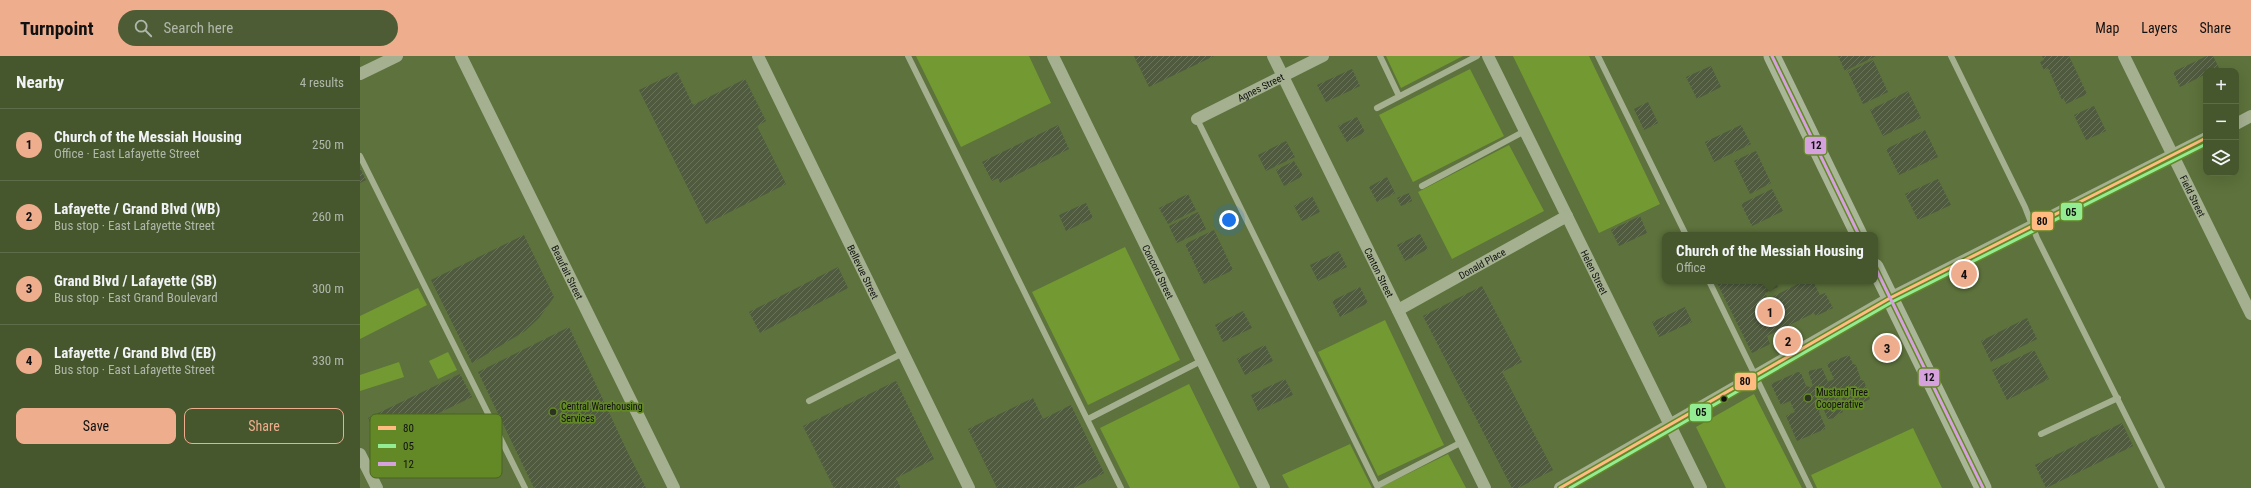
<!DOCTYPE html>
<html lang="en">
<head>
<meta charset="utf-8">
<style>
	body { margin:0; font-family:"Roboto Condensed",sans-serif; background:#4d5c35; color:#f1f3f6 }
	.controls { position:absolute; right:12px; top:12px; display:grid; overflow:hidden; border-radius:8px; box-shadow:0 4px 16px #0002 }
	.controls button { width:36px; height:36px; display:grid; place-items:center; padding:0; border:0; border-bottom:1px solid #5e6c49; background:#46562d; color:#f1f3f6; font:20px sans-serif }
	.you { position:absolute; left:869px; top:164px; width:14px; height:14px; margin:-10px; border:3px solid #fff; border-radius:50%; background:#1a73e8; box-shadow:0 0 0 6px #1a73e833 }
	.badge { display:grid; place-items:center; width:26px; height:26px; border-radius:50%; background:#eead8d; color:#111; font-size:13px; font-weight:700 }
	.pin { position:absolute; translate:-50% -50%; border:2px solid #fff; box-shadow:0 1px 4px #0006 }
	.popup { position:absolute; left:1302px; top:176px; width:216px; height:52px; box-sizing:border-box; display:grid; place-content:center; border-radius:8px; background:#46562d; filter:drop-shadow(0 1px 3px #0005); font-size:13px; white-space:nowrap; color:#b0b7aa }
	.popup b { font-size:15px; color:#f1f3f6 }
	.popup::after { content:''; position:absolute; left:50%; top:100%; margin-left:-8px; border:8px solid transparent; border-top-color:#46562d }
	.list { margin:0; padding:0; list-style:none }
	h2 { display:flex; justify-content:space-between; align-items:center; height:52px; margin:0; padding:0 16px; font-size:17px }
	h2 small { font-size:13px; font-weight:400; color:#b0b7aa }
	.list li { display:grid; grid-template-columns:26px 1fr auto; gap:12px; align-items:center; box-sizing:border-box; height:72px; padding:0 16px; border-top:1px solid #5e6c49 }
	.list b { display:block; font-size:15px; white-space:nowrap }
	.list p { margin:0; font-size:13px; white-space:nowrap; color:#b0b7aa }
	.list em { font-size:13px; font-style:normal; color:#b0b7aa }
	.actions { display:flex; gap:8px; padding:12px 16px }
	.actions a { flex:1; padding:9px 0; border:1px solid #eead8d; border-radius:8px; text-align:center; font-size:14px; color:#eead8d }
	.actions .main { background:#eead8d; color:#111 }
	.icon { flex:none; width:22px; height:22px; fill:none; stroke:currentColor; stroke-width:2; stroke-linecap:round; stroke-linejoin:round }
	.map { position:relative; flex:none; width:1891px; height:432px; overflow:hidden }
	header { display:flex; align-items:center; gap:24px; box-sizing:border-box; height:56px; padding:0 20px; background:#eead8d; color:#111 }
	header strong { font-size:19px }
	nav { display:flex; gap:22px; margin-inline-start:auto; font-size:14px }
	.search { width:280px; height:36px; background:#4d5c35; display:flex; align-items:center; gap:10px; box-sizing:border-box; padding:0 14px; border-radius:22px; color:#b0b7aa; font-size:15px }
	main { display:flex }
	aside { flex:1; background:#46562d }
	.map>svg:first-child { display:block }
	.green { fill:#739a32 }
	.building { fill:url(#building-hatch) }
	.lines { fill:none; stroke-linecap:round; stroke-linejoin:round }
	.lane { stroke:#a4b090; stroke-width:6 }
	.street { stroke:#a4b090; stroke-width:12 }
	.secondary { stroke:#aab698; stroke-width:17 }
	.bus-1-casing { stroke:#638826; stroke-width:6 }
	.bus-2-casing { stroke:#638826; stroke-width:6 }
	.bus-3-casing { stroke:#638826; stroke-width:6 }
	.bus-1 { stroke:#ffbb80; stroke-width:3 }
	.bus-2 { stroke:#94ec92; stroke-width:3 }
	.bus-3 { stroke:#d5a2dd; stroke-width:3 }
	.poi-dot { fill:#2c3320; stroke:#638826; stroke-width:1.5 }
	.bus-dot { fill:#111; stroke:#638826; stroke-width:1.5 }
	.labels { text-anchor:middle; stroke-width:3.5; stroke-linejoin:round; paint-order:stroke }
	.street-label { font-size:10px; fill:#111; stroke:#638826 }
	.poi-label { font-size:10px; fill:#111; stroke:#638826; text-anchor:start }
	.key { fill:#638826; stroke:#4a6420; stroke-width:1 }
	.key-label { font-size:11px; fill:#111 }
	.line-badge { stroke:#638826; stroke-width:1.5 }
	.pale-badge-label { font-size:11px; text-anchor:middle; font-weight:bold; fill:#111 }
</style>
</head>
<body>
<header>
<strong>Turnpoint</strong>
<div class="search"><svg class="icon" aria-label="search" viewBox="0 0 24 24"><circle cx="10" cy="10" r="6"/><path d="M15 15l6 6"/></svg>Search here</div>
<nav><a>Map</a><a>Layers</a><a>Share</a></nav>
</header>
<main>
<aside>
<h2>Nearby<small>4 results</small></h2>
<ul class="list">
<li><span class="badge">1</span><div><b>Church of the Messiah Housing</b><p>Office · East Lafayette Street</p></div><em>250 m</em></li>
<li><span class="badge">2</span><div><b>Lafayette / Grand Blvd (WB)</b><p>Bus stop · East Lafayette Street</p></div><em>260 m</em></li>
<li><span class="badge">3</span><div><b>Grand Blvd / Lafayette (SB)</b><p>Bus stop · East Grand Boulevard</p></div><em>300 m</em></li>
<li><span class="badge">4</span><div><b>Lafayette / Grand Blvd (EB)</b><p>Bus stop · East Lafayette Street</p></div><em>330 m</em></li>
</ul>
<div class="actions"><a class="main">Save</a><a>Share</a></div>
</aside>
<div class="map">
<svg width="1891" height="432" viewBox="0 0 1891 432">
	<defs>
		<pattern id="building-hatch" width="6" height="6" patternUnits="userSpaceOnUse"><rect width="6" height="6" fill="#4f5a3e"/><path d="M-1 1l2-2M0 6l6-6M5 7l2-2" fill="none" stroke="#69725c"/></pattern>
	</defs>
	<rect width="100%" height="100%" fill="#5d723c"/>
	<path class="green" d="M 556,0 L 669,0 L 691,47 L 601,91 Z
		M 1026,0 L 1103,0 L 1041,32 Z
		M 1153,0 L 1229,0 L 1300,148 L 1239,177 Z
		M 1110,13 L 1144,80 L 1053,126 L 1019,59 Z
		M 1149,89 L 1184,155 L 1092,203 L 1058,136 Z
		M 765,191 L 820,304 L 728,349 L 672,236 Z
		M 58,232 L 67,249 L 0,283 L 0,260 Z
		M 1025,264 L 1084,389 L 1018,420 L 958,296 Z
		M 88,296 L 97,314 L 78,323 L 69,305 Z
		M 39,306 L 44,321 L 0,335 L 0,319 Z
		M 829,328 L 880,432 L 770,432 L 740,372 Z
		M 1394,338 L 1442,432 L 1366,432 L 1336,371 Z
		M 1553,372 L 1582,432 L 1457,432 L 1451,419 Z
		M 990,388 L 1012,432 L 929,432 L 922,419 Z
		M 1088,398 L 1106,432 L 1019,432 Z"/>
	<path class="building" d="M 774,0 L 854,0 L 789,31 Z
		M 1478,0 L 1516,0 L 1485,15 Z
		M 1682,0 L 1709,0 L 1727,38 L 1706,48 L 1704,43 L 1702,44 L 1688,12 L 1684,14 L 1680,6 L 1684,4 Z
		M 1847,0 L 1853,0 L 1859,12 L 1846,15 L 1846,18 L 1820,31 L 1813,16 Z
		M 1513,4 L 1528,36 L 1503,48 L 1488,16 Z
		M 1351,10 L 1361,31 L 1337,43 L 1326,21 Z
		M 992,13 L 1000,30 L 966,46 L 957,29 Z
		M 317,16 L 333,49 L 385,23 L 406,65 L 397,70 L 426,128 L 346,168 L 279,34 Z
		M 1548,35 L 1561,62 L 1523,80 L 1510,54 Z
		M 1288,46 L 1298,67 L 1284,74 L 1274,53 Z
		M 1734,50 L 1746,75 L 1726,84 L 1714,59 Z
		M 997,61 L 1005,76 L 987,86 L 978,70 Z
		M 698,69 L 709,93 L 640,127 L 638,122 L 632,125 L 622,106 Z
		M 1381,69 L 1391,88 L 1354,106 L 1345,86 Z
		M 1565,74 L 1578,101 L 1539,119 L 1526,93 Z
		M 926,85 L 935,101 L 906,115 L 898,99 Z
		M 1396,95 L 1411,127 L 1390,138 L 1374,105 Z
		M 934,105 L 943,120 L 924,130 L 916,114 Z
		M 0,112 L 6,124 L 0,127 Z
		M 1027,121 L 1035,137 L 1017,146 L 1009,131 Z
		M 1578,123 L 1591,149 L 1558,164 L 1545,138 Z
		M 1412,133 L 1423,155 L 1392,170 L 1381,148 Z
		M 1049,137 L 1052,145 L 1041,150 L 1037,142 Z
		M 828,138 L 836,154 L 808,168 L 799,152 Z
		M 952,140 L 960,156 L 942,165 L 934,150 Z
		M 726,147 L 733,162 L 706,175 L 699,159 Z
		M 838,156 L 846,173 L 817,187 L 809,170 Z
		M 1280,160 L 1287,177 L 1259,190 L 1251,174 Z
		M 854,174 L 873,214 L 844,228 L 825,188 Z
		M 1060,178 L 1068,193 L 1045,205 L 1037,189 Z
		M 164,179 L 194,241 L 179,262 L 165,275 L 112,307 L 71,224 Z
		M 979,195 L 987,211 L 958,225 L 950,209 Z
		M 478,211 L 488,232 L 400,277 L 389,256 Z
		M 1356,225 L 1415,225 L 1418,231 L 1405,237 L 1408,243 L 1444,225 L 1453,225 L 1460,239 L 1465,237 L 1473,252 L 1456,260 L 1454,257 L 1407,280 L 1410,288 L 1392,297 Z
		M 1122,230 L 1162,306 L 1142,316 L 1193,414 L 1158,432 L 1152,432 L 1063,260 Z
		M 1000,231 L 1008,247 L 980,261 L 972,245 Z
		M 1325,251 L 1332,266 L 1299,281 L 1292,266 Z
		M 883,255 L 892,272 L 863,286 L 855,269 Z
		M 1667,262 L 1677,283 L 1631,306 L 1621,285 Z
		M 209,271 L 268,397 L 286,432 L 174,432 L 118,316 Z
		M 905,289 L 913,305 L 885,319 L 877,303 Z
		M 1674,294 L 1689,323 L 1647,344 L 1632,314 Z
		M 1489,299 L 1493,308 L 1496,309 L 1501,324 L 1504,325 L 1510,343 L 1491,353 L 1487,352 L 1481,341 L 1477,343 L 1483,356 L 1476,359 L 1475,362 L 1468,363 L 1463,352 L 1460,353 L 1459,356 L 1465,370 L 1465,373 L 1437,385 L 1426,360 L 1435,356 L 1430,345 L 1421,349 L 1411,328 L 1438,316 L 1441,317 L 1446,330 L 1450,331 L 1453,330 L 1448,315 L 1462,312 L 1468,326 L 1474,323 L 1467,308 L 1468,307 Z
		M 100,318 L 112,341 L 19,386 L 8,362 Z
		M 925,323 L 933,339 L 898,355 L 891,339 Z
		M 536,325 L 574,403 L 536,422 L 541,432 L 474,432 L 443,370 Z
		M 673,342 L 683,363 L 711,349 L 744,417 L 714,432 L 637,432 L 608,373 Z
		M 1762,367 L 1773,390 L 1686,432 L 1675,409 Z
		M 133,381 L 140,395 L 126,402 L 119,388 Z"/>
	<g class="lines">
		<path class="lane" d="M 548,0 L 761,432
			M 1020,0 L 1039,40
			M 1238,0 L 1326,179
			M 1591,0 L 1665,151 L 1677,182 L 1802,432
			M 1017,52 L 1117,0
			M 837,63 L 1017,430 L 1102,386
			M 0,100 L 165,432
			M 1062,130 L 1165,75
			M 1349,225 L 1450,432
			M 449,345 L 543,297
			M 728,363 L 841,305
			M 1681,378 L 1758,342"/>
		<g class="street">
			<path id="s1" d="M 101,0 L 314,432"/>
			<path id="s2" d="M 398,0 L 609,432"/>
			<path id="s3" d="M 693,0 L 904,432"/>
			<path id="s4" d="M 913,0 L 1125,432"/>
			<path id="s5" d="M 1128,0 L 1341,432"/>
			<path id="s6" d="M 1764,0 L 1891,258"/>
			<path d="M 0,18 L 37,0"/>
			<path id="s7" d="M 837,63 L 963,0"/>
			<path d="M 1876,68 L 1891,60"/>
			<path id="s8" d="M 1038,254 L 1207,160"/>
			<path d="M 0,398 L 17,432"/>
			<path d="M 1200,432 L 1530,242 L 1846,82"/>
		</g>
		<path class="secondary" d="M 1412,0 L 1499,179
			M 1515,211 L 1623,432"/>
		<g class="bus-1-casing">
			<path id="bus-1" d="M 1200,432 L 1530,242 L 1846,82"/>
		</g>
		<g class="bus-2-casing">
			<path id="bus-2" d="M 1210,432 L 1532,246 L 1846,88"/>
		</g>
		<g class="bus-3-casing">
			<path id="bus-3" d="M 1412,0 L 1499,179
				M 1515,211 L 1623,432"/>
		</g>
		<use href="#bus-1" class="bus-1"/>
		<use href="#bus-2" class="bus-2"/>
		<use href="#bus-3" class="bus-3"/>
	</g>
	<g class="poi-dot">
		<circle cx="1448" cy="342" r="4"/>
		<circle cx="193" cy="356" r="4"/>
	</g>
	<circle class="bus-dot" cx="1364" cy="343" r="3.5"/>
	<g class="labels">
		<g class="street-label">
			<text dy="4" stroke="none"><textPath href="#s7" startOffset="71">Agnes Street</textPath></text>
			<text dy="4" stroke="none"><textPath href="#s6" startOffset="156">Field Street</textPath></text>
			<text dy="4" stroke="none"><textPath href="#s8" startOffset="96">Donald Place</textPath></text>
			<text dy="4" stroke="none"><textPath href="#s1" startOffset="241">Beaufait Street</textPath></text>
			<text dy="4" stroke="none"><textPath href="#s2" startOffset="240">Bellevue Street</textPath></text>
			<text dy="4" stroke="none"><textPath href="#s3" startOffset="240">Concord Street</textPath></text>
			<text dy="4" stroke="none"><textPath href="#s4" startOffset="241">Canton Street</textPath></text>
			<text dy="4" stroke="none"><textPath href="#s5" startOffset="241">Helen Street</textPath></text>
		</g>
		<g class="poi-label">
			<text x="1456" y="340">Mustard Tree<tspan x="1456" dy="12">Cooperative</tspan></text>
			<text x="201" y="354">Central Warehousing<tspan x="201" dy="12">Services</tspan></text>
		</g>
	</g>
	<rect x="10" y="358" width="132" height="64" rx="6" class="key"/>
	<rect x="18" y="370" width="18" height="4" fill="#ffbb80"/>
	<rect x="18" y="388" width="18" height="4" fill="#94ec92"/>
	<rect x="18" y="406" width="18" height="4" fill="#d5a2dd"/>
	<g class="key-label">
		<text x="43" y="376">80</text>
		<text x="43" y="394">05</text>
		<text x="43" y="412">12</text>
	</g>
	<g class="line-badge">
		<rect x="1444" y="80" width="23" height="19" rx="4" fill="#d5a2dd"/>
		<rect x="1700" y="146" width="23" height="19" rx="4" fill="#94ec92"/>
		<rect x="1671" y="155" width="23" height="20" rx="4" fill="#ffbb80"/>
		<rect x="1558" y="312" width="22" height="19" rx="4" fill="#d5a2dd"/>
		<rect x="1374" y="316" width="23" height="19" rx="4" fill="#ffbb80"/>
		<rect x="1329" y="347" width="23" height="19" rx="4" fill="#94ec92"/>
	</g>
	<g class="pale-badge-label">
		<text x="1456" y="93">12</text>
		<text x="1711" y="160">05</text>
		<text x="1682" y="169">80</text>
		<text x="1569" y="325">12</text>
		<text x="1385" y="329">80</text>
		<text x="1341" y="360">05</text>
	</g>
</svg>
<div class="controls">
<button>+</button>
<button>−</button>
<button><svg class="icon" aria-label="layers" viewBox="0 0 24 24"><path d="M12 4l9 5-9 5-9-5zM3 14l9 5 9-5"/></svg></button>
</div>
<div class="you"></div>
<div class="pin badge" style="left:1410px;top:256px">1</div>
<div class="popup"><b>Church of the Messiah Housing</b>Office</div>
<div class="pin badge" style="left:1428px;top:285px">2</div>
<div class="pin badge" style="left:1527px;top:292px">3</div>
<div class="pin badge" style="left:1604px;top:218px">4</div>
</div>
</main>
</body>
</html>
